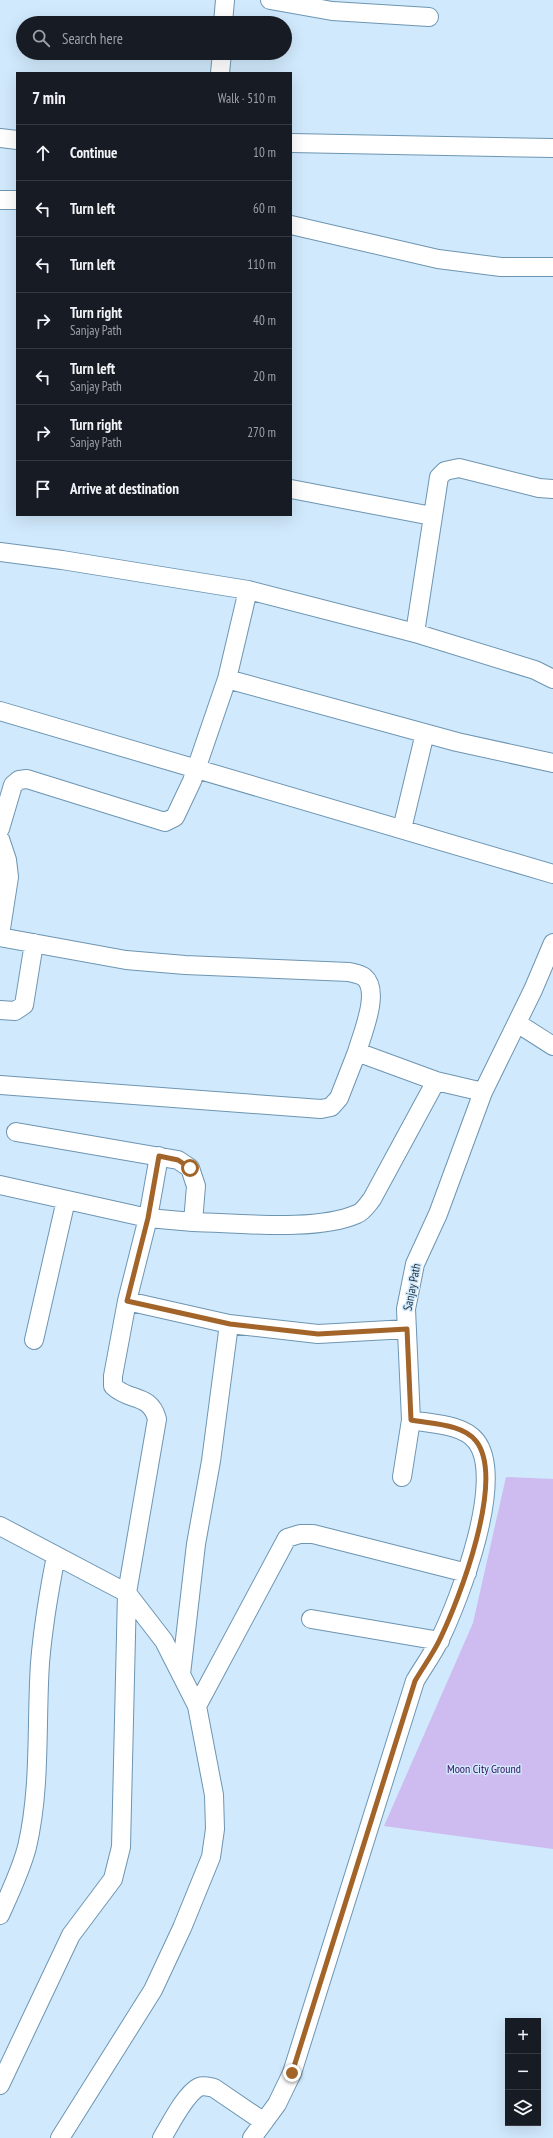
<!DOCTYPE html>
<html lang="en">
<head>
<meta charset="utf-8">
<style>
	body { margin:0; font-family:"PT Sans Narrow",sans-serif; background:#20242c; color:#f1f3f6 }
	.controls { position:absolute; right:12px; bottom:12px; display:grid; overflow:hidden; border-radius:0px; box-shadow:0 4px 16px #0002 }
	.controls button { width:36px; height:36px; display:grid; place-items:center; padding:0; border:0; border-bottom:1px solid #363941; background:#171b24; color:#f1f3f6; font:20px sans-serif }
	.stop { position:absolute; width:12px; height:12px; margin:-9px; border:3px solid #a26429; border-radius:50%; background:#fff }
	.stop.end { background:#a26429; border-color:#fff; box-shadow:0 1px 4px #0008 }
	.list { margin:0; padding:0; list-style:none }
	h2 { display:flex; justify-content:space-between; align-items:center; height:52px; margin:0; padding:0 16px; font-size:17px }
	h2 small { font-size:13px; font-weight:400; color:#9ea1a6 }
	.list li { display:grid; grid-template-columns:26px 1fr auto; gap:12px; align-items:center; box-sizing:border-box; height:56px; padding:0 16px; border-top:1px solid #363941 }
	.list b { display:block; font-size:15px; white-space:nowrap }
	.list p { margin:0; font-size:13px; white-space:nowrap; color:#9ea1a6 }
	.list em { font-size:13px; font-style:normal; color:#9ea1a6 }
	.icon { flex:none; width:22px; height:22px; fill:none; stroke:currentColor; stroke-width:2; stroke-linecap:round; stroke-linejoin:round }
	.map { position:relative; flex:none; width:553px; height:2138px; overflow:hidden }
	.search { position:absolute; background:#171b24; box-shadow:0 4px 16px #0002; left:16px; top:16px; width:276px; height:44px; display:flex; align-items:center; gap:10px; box-sizing:border-box; padding:0 14px; border-radius:22px; color:#9ea1a6; font-size:15px }
	.panel { position:absolute; background:#171b24; box-shadow:0 4px 16px #0002; left:16px; top:72px; width:276px; height:444px; border-radius:0px }
	.map>svg:first-child { display:block }
	.green { fill:#cebbf0 }
	.lines { fill:none; stroke-linecap:round; stroke-linejoin:round }
	.minor-casing { stroke:#6d95b2; stroke-width:20 }
	.minor { stroke:#fff; stroke-width:18 }
	.route { stroke:#a26429; stroke-width:5 }
	.labels { text-anchor:middle; stroke-width:3; stroke-linejoin:round; paint-order:stroke }
	.street-label { font-size:12px; fill:#1a2b36; stroke:#d0e9fc }
	.park-label { font-size:12px; fill:#350e5d; stroke:#d0e9fc }
</style>
</head>
<body>
<div class="map">
<svg width="553" height="2138" viewBox="0 0 553 2138">
	<rect width="100%" height="100%" fill="#d0e9fc"/>
	<path class="green" d="M 506,1477 L 553,1479 L 553,1849 L 384,1826 L 473,1623 Z"/>
	<g class="lines">
		<g class="minor-casing">
			<path id="minor" d="M 270,0 L 332,11 L 429,17
				M 223,23 L 225,0
				M 220,73 L 222,53
				M 0,138 L 17,140
				M 291,143 L 553,148
				M 0,200 L 17,200
				M 291,225 L 438,259 L 501,267 L 553,267
				M 291,489 L 432,516
				M 0,552 L 62,560 L 248,590
				M 415,633 L 439,477 L 445,471 L 459,468 L 539,488 L 553,489
				M 227,679 L 457,742 L 553,763
				M 0,711 L 553,874
				M 0,829 L 13,785 L 19,780 L 27,779 L 165,822 L 175,817 L 192,781 L 227,679 L 248,590 L 415,633 L 535,670 L 553,679
				M 402,829 L 425,733
				M 0,839 L 7,860 L 9,877 L 0,935
				M 0,937 L 126,960 L 185,965 L 349,972 C 353,973 360,974 364,977 C 381,991 362,1034 357,1052 L 436,1081 L 483,1092
				M 0,1010 L 15,1011 L 24,1005 L 34,943
				M 517,1023 L 553,1046
				M 0,1085 L 321,1109 L 331,1107 L 339,1098 L 357,1052
				M 16,1132 L 178,1160 L 190,1168 L 196,1186 L 193,1222 C 239,1223 316,1232 357,1214 C 363,1212 368,1204 372,1199 L 436,1081
				M 159,1156 L 148,1218 L 193,1222
				M 0,1185 L 148,1218 L 127,1301 L 229,1324 L 318,1334 L 407,1329
				M 127,1301 L 113,1376 L 113,1386 C 129,1402 150,1393 157,1419 L 127,1593 L 164,1641 L 197,1706 L 287,1538 L 300,1534 L 313,1534 L 467,1573
				M 34,1340 L 66,1200
				M 402,1477 L 411,1420
				M 0,1526 L 127,1593 L 121,1847 L 113,1879 L 71,1935 L 0,2085
				M 311,1619 L 440,1641
				M 181,1674 L 196,1544 L 211,1461 L 229,1324
				M 0,1915 C 10,1893 21,1870 27,1847 C 41,1787 36,1725 40,1663 C 43,1627 49,1591 56,1556
				M 60,2138 L 153,1990 L 182,1928 L 211,1857 L 215,1829 L 214,1795 L 197,1706
				M 162,2138 C 170,2125 185,2094 199,2087 C 204,2085 209,2087 214,2088 L 264,2122
				M 252,2138 L 277,2104 L 292,2073 L 415,1681 C 423,1667 433,1654 440,1639 C 459,1600 506,1479 476,1441 C 463,1424 432,1424 411,1420 L 406,1309 L 415,1264 L 438,1214 L 483,1092 L 533,990 L 553,943"/>
		</g>
		<use href="#minor" class="minor"/>
	</g>
	<g class="lines">
		<path class="route" d="M 190,1168 L 178,1160 L 159,1156 L 148,1218 L 127,1301 L 230,1324 L 318,1334 L 407,1329 L 411,1420 C 432,1424 463,1424 476,1441 C 506,1479 459,1600 440,1639 C 433,1654 423,1667 415,1681 L 292,2073"/>
	</g>
	<g class="labels">
		<g class="street-label">
			<text transform="translate(412 1287) rotate(-79)" y="4">Sanjay Path</text>
		</g>
		<g class="park-label">
			<text x="484" y="1773">Moon City Ground</text>
		</g>
	</g>
</svg>
<div class="controls">
<button>+</button>
<button>−</button>
<button><svg class="icon" aria-label="layers" viewBox="0 0 24 24"><path d="M12 4l9 5-9 5-9-5zM3 14l9 5 9-5"/></svg></button>
</div>
<div class="stop" style="left:190px;top:1168px"></div>
<div class="stop end" style="left:292px;top:2073px"></div>
<div class="search"><svg class="icon" aria-label="search" viewBox="0 0 24 24"><circle cx="10" cy="10" r="6"/><path d="M15 15l6 6"/></svg>Search here</div>
<section class="panel">
<h2>7 min<small>Walk · 510 m</small></h2>
<ul class="list">
<li><svg class="icon" aria-label="ahead" viewBox="0 0 24 24"><path d="M12 20V5M6 11l6-6 6 6"/></svg><div><b>Continue</b></div><em>10 m</em></li>
<li><svg class="icon" aria-label="left" viewBox="0 0 24 24"><path d="M17 20v-9H6M10 6l-5 5 5 5"/></svg><div><b>Turn left</b></div><em>60 m</em></li>
<li><svg class="icon" aria-label="left" viewBox="0 0 24 24"><path d="M17 20v-9H6M10 6l-5 5 5 5"/></svg><div><b>Turn left</b></div><em>110 m</em></li>
<li><svg class="icon" aria-label="right" viewBox="0 0 24 24"><path d="M7 20v-9h11M14 6l5 5-5 5"/></svg><div><b>Turn right</b><p>Sanjay Path</p></div><em>40 m</em></li>
<li><svg class="icon" aria-label="left" viewBox="0 0 24 24"><path d="M17 20v-9H6M10 6l-5 5 5 5"/></svg><div><b>Turn left</b><p>Sanjay Path</p></div><em>20 m</em></li>
<li><svg class="icon" aria-label="right" viewBox="0 0 24 24"><path d="M7 20v-9h11M14 6l5 5-5 5"/></svg><div><b>Turn right</b><p>Sanjay Path</p></div><em>270 m</em></li>
<li><svg class="icon" aria-label="arrive" viewBox="0 0 24 24"><path d="M6 21V4h12l-3 4 3 4H6"/></svg><div><b>Arrive at destination</b></div></li>
</ul>
</section>
</div>
</body>
</html>
